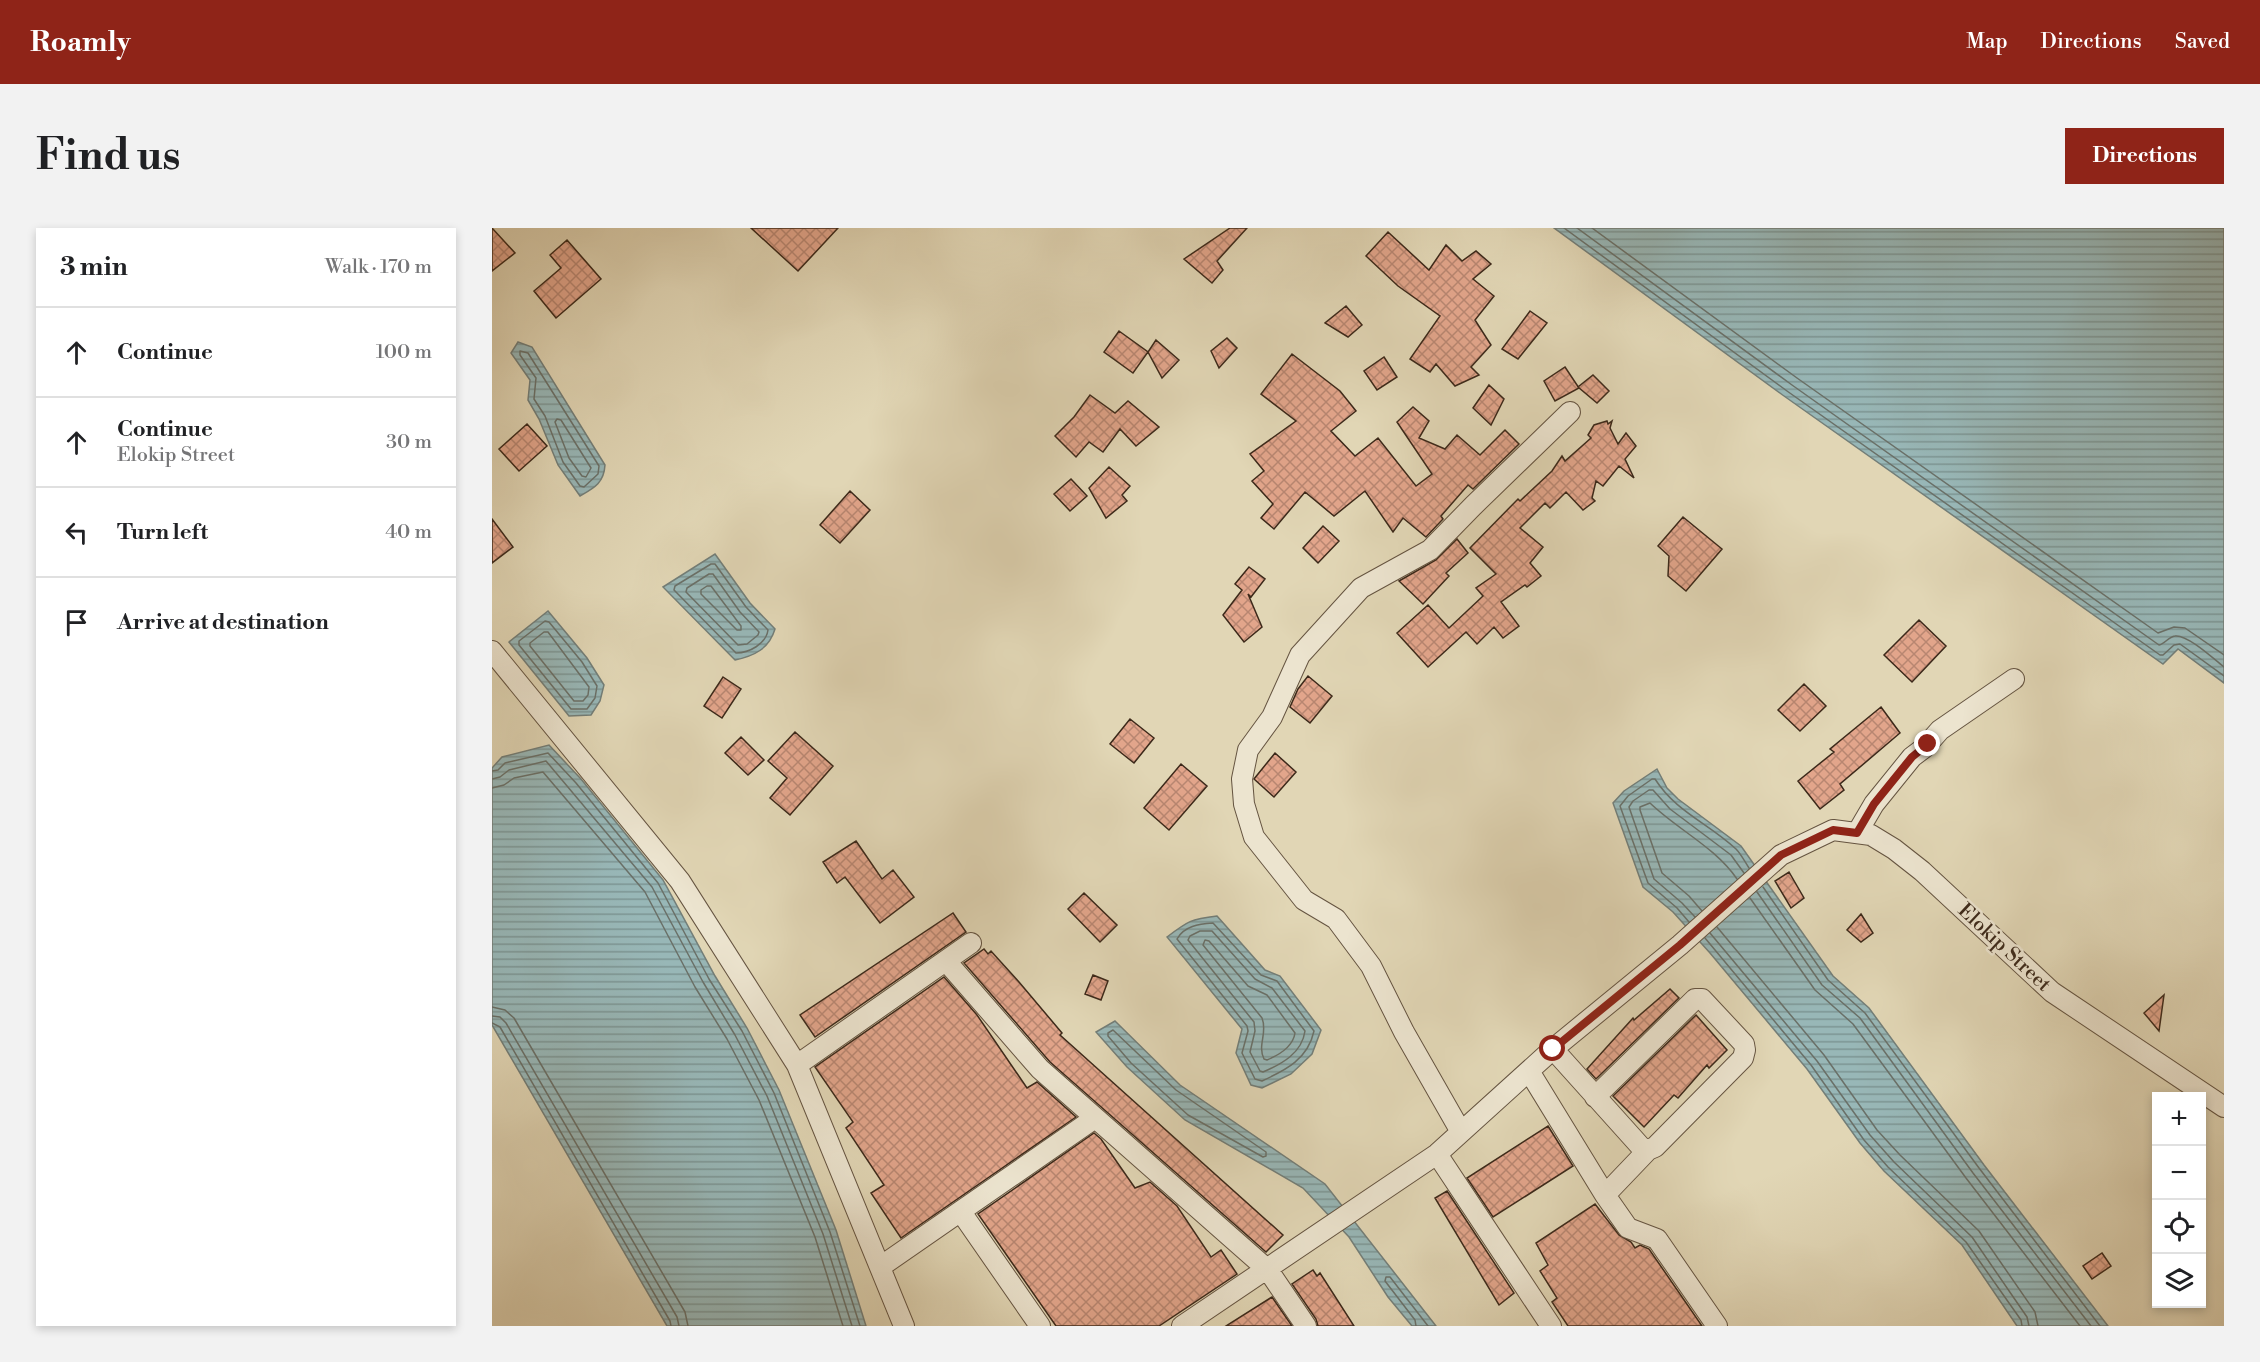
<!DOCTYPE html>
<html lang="en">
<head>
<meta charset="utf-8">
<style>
	body { margin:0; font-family:"Libre Bodoni",serif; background:#f2f2f2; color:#202124 }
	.controls { position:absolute; right:18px; bottom:18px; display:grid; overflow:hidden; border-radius:0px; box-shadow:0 3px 9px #0003 }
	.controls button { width:54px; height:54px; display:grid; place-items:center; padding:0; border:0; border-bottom:2px solid #e0e0e0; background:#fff; color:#202124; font:30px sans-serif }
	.stop { position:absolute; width:18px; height:18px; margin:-14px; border:4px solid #8f2418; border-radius:50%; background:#fff }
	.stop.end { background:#8f2418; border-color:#fff; box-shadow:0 2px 6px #0008 }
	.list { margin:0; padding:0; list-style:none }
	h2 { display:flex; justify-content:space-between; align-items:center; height:78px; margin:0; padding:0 24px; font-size:26px }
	h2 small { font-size:20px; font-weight:400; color:#757577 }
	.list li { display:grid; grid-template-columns:39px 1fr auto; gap:18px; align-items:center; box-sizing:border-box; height:90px; padding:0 24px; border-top:2px solid #e0e0e0 }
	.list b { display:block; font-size:22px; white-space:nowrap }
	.list p { margin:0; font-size:20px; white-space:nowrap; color:#757577 }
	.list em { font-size:20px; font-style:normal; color:#757577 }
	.icon { flex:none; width:33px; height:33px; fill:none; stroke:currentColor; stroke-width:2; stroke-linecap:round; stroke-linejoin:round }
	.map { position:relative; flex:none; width:1732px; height:1098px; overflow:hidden; border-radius:0px }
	header { display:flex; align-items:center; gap:36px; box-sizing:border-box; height:84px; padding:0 30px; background:#8f2418; color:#fff }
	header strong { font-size:28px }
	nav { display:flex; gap:33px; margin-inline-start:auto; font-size:21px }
	.intro { display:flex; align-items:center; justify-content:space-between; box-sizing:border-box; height:144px; padding:0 36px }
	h1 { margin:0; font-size:42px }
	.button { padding:15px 27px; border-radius:0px; background:#8f2418; color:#fff; font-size:21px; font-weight:700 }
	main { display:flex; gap:36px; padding:0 36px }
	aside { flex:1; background:#fff; border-radius:0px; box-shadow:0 3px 9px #0003 }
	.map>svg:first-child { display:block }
	.water { fill:url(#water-rules); stroke:#737e78; stroke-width:1.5 }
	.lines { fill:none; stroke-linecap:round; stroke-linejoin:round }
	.shore { stroke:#6a7068; stroke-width:1.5 }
	.building { fill:url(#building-cross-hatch); stroke:#3c291a; stroke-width:1.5 }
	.minor-casing { stroke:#655441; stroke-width:22 }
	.minor { stroke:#ece4cf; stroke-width:20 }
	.route { stroke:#8f2418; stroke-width:8 }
	.labels { text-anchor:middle; stroke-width:5; stroke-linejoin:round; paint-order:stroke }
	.street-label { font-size:20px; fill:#3c291a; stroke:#ece4cf }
</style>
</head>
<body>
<header>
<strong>Roamly</strong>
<nav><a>Map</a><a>Directions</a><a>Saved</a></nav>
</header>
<div class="intro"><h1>Find us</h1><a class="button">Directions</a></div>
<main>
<aside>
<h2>3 min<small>Walk · 170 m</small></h2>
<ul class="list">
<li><svg class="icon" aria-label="ahead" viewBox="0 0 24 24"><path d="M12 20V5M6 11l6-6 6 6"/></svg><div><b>Continue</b></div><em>100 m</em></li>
<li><svg class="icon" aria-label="ahead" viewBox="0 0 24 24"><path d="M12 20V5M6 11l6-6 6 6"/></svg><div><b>Continue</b><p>Elokip Street</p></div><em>30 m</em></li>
<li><svg class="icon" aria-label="left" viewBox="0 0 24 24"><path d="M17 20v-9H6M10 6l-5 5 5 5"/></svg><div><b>Turn left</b></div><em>40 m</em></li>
<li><svg class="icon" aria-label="arrive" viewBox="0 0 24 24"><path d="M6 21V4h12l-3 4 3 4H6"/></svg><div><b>Arrive at destination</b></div></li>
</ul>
</aside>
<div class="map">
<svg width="1732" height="1098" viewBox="0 0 1732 1098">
	<defs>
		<pattern id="water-rules" width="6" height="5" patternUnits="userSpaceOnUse" patternTransform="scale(1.5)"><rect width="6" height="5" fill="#98b7b7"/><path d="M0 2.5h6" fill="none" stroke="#7d9594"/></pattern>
		<pattern id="building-cross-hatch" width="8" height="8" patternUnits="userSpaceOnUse" patternTransform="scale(1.5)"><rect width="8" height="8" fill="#e2a58b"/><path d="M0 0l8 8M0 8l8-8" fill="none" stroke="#b88671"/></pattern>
	</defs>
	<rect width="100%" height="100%" fill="#e1d6b5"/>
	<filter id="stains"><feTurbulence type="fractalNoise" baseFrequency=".00333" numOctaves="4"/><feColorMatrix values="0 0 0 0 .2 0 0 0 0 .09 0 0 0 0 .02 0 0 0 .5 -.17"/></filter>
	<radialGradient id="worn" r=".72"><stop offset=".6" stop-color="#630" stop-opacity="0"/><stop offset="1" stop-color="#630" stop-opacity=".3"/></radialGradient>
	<path class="water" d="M 1062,0 L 1732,0 L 1732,455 L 1686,421 L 1671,436 L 1292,168 Z
		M 26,114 L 40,119 L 113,237 C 112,255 102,260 88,268 L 66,237 L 47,191 L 36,172 L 38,152 L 19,125 Z
		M 223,326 L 258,375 L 283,401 C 277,421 262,428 243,432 L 171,359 Z
		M 56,383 L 95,430 L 112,457 L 108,473 L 99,487 L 77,488 L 17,414 Z
		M 57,517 L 89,551 L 171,652 L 223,748 L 255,800 L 287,862 L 344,1002 L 374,1098 L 175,1098 L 0,797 L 0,540 L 10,529 Z
		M 1165,541 L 1175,560 L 1186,571 L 1249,618 L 1341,748 L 1377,780 L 1492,937 L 1616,1098 L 1525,1098 L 1470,1017 L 1392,943 L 1368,915 L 1315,841 L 1218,725 L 1181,684 L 1151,659 L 1121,575 L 1132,563 Z
		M 725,688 L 773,742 L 788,748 L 829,802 L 820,826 L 799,846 L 770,860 L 759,857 L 744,825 L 750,801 L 675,709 C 696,693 699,691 725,688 Z
		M 623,793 L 688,857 L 833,956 L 944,1098 L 920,1098 L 896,1069 L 857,1009 L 811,960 L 693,892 L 635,839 L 604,804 Z"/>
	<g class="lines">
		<path class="shore" d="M 1072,0 L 1295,163 L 1668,427 L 1671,427 L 1682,417 L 1688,416 L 1732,448
			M 1085,0 L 1300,157 L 1667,417 C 1673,416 1676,409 1683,408 C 1695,406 1722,431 1732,439
			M 1100,0 L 1305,150 L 1666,405 L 1682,399 L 1693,400 L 1732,427
			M 28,123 L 36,125 L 107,238 L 106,246 L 92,259 L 88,258 L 71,234 L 53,188 L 42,171 L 44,150 L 28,127 Z
			M 65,191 L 69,192 L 99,240 L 94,249 L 90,248 L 77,230 L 63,194 Z
			M 219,336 L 223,336 L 254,379 L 276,402 C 274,416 257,425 244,425 L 182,362 L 183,358 Z
			M 217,346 L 221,346 L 248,384 L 267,404 L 266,407 L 255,416 L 246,417 L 194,364 L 195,360 Z
			M 215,358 L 219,358 L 249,398 L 249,402 L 245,402 L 209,366 L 209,362 Z
			M 53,393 L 57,394 L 90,434 L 105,458 L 103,470 L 95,481 L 79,481 L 27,417 L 27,413 Z
			M 52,404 L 56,404 L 97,459 L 96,467 L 91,473 L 82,473 L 38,418 L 38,415 Z
			M 0,543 L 6,542 L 13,535 L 56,525 L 84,555 L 166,655 L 217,751 L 250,803 L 282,865 L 338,1004 L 368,1098
			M 0,551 L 8,549 L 17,542 L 54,533 L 160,659 L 211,754 L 243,807 L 275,868 L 331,1006 L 360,1098
			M 0,560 L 12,557 L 22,550 L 51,544 L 153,664 L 203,759 L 235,811 L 267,872 L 323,1009 L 351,1098
			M 1271,659 L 1336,752 L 1373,785 L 1487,940 L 1608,1098
			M 1265,664 L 1330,757 L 1368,790 L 1481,945 L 1599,1098
			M 1258,670 L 1323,762 L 1361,796 L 1474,950 L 1588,1098
			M 1210,683 L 1197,668 L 1170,645 L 1148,582 L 1148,579 L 1158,575 C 1186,602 1223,619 1245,651
			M 1203,689 L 1190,675 L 1162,651 L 1137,579 L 1141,573 L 1157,562 L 1161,562 L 1178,581 L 1239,627 L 1252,645
			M 1197,694 L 1185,680 L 1156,655 L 1128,578 L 1136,568 L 1160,551 L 1163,551 C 1184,584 1216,595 1244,621 C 1249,626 1253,634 1257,640
			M 721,695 L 769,747 L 785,753 L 822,803 C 816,831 794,842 770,853 L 763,851 L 750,825 L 756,803 L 755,798 L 685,711 C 692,698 707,696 721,695 Z
			M 1225,699 L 1332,827 L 1385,902 L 1408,927 L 1487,1003 L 1543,1084 L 1546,1098
			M 708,703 L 720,703 L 763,751 L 780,760 L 813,803 C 810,825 790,836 771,844 L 768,843 L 758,824 L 763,803 L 762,794 L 696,712 L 698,708 Z
			M 1218,705 L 1325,833 L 1378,907 L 1402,934 L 1480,1009 L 1535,1089 L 1537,1098
			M 1213,710 L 1319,837 L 1372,912 L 1396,939 L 1474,1014 L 1529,1092 L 1530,1098
			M 713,712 L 717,713 L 756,758 L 775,767 L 803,805 C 801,818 787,827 775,832 L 772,831 C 765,817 776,805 770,790 L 711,717 Z
			M 0,779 L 13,782 L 22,790 L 193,1084 L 196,1098
			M 0,788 L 8,789 L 14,795 L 185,1089 L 187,1098
			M 0,795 L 8,799 L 178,1093 L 179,1098
			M 621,802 L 684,862 L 774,924 L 774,928 L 771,929 L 696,887 L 639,835 L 616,808 L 616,805 Z
			M 924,1098 L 923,1092 L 893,1053 L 894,1049 L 898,1049 L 936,1098"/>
	</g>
	<path class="building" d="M 0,0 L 23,25 L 0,43 Z
		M 259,0 L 346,0 L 306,43 Z
		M 738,0 L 755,0 L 725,33 L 731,42 L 720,55 L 692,31 Z
		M 896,4 L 937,42 L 954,17 L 970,33 L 984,23 L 999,36 L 981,51 L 1002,68 L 983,92 L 999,117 L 979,139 L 987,147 L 963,158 L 944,136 L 938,144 L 918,131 L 948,88 L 906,58 L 874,28 Z
		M 75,12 L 109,51 L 64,90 L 42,63 L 69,40 L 58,27 Z
		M 854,78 L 870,97 L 856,109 L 833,95 Z
		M 1038,83 L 1055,95 L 1026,131 L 1010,121 Z
		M 627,103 L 656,124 L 641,145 L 612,124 Z
		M 735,110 L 745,120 L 727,140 L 719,123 Z
		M 664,112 L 687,132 L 670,150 L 656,124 Z
		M 800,126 L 848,163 L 864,183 L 839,203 L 863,228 L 886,210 L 924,258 L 940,246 L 905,194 L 921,179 L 937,193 L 927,210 L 953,221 L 965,207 L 988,227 L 1013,202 L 1027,216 L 981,261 L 976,257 L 949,288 L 951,291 L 934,309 L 911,290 L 901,304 L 873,263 L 842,288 L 813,264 L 782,301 L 769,290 L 781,276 L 760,253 L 772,243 L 758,226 L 804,193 L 769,166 Z
		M 892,129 L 905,149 L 885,162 L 872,143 Z
		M 1073,139 L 1087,160 L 1063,173 L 1052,153 Z
		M 1101,147 L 1117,163 L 1105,175 L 1086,159 Z
		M 997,157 L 1012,171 L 999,197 L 981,180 Z
		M 598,167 L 623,185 L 636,173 L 667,199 L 644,218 L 628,201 L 611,224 L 597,214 L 584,229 L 563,208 L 582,189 Z
		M 1115,193 L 1116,196 L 1120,193 L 1118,200 L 1126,216 L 1134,205 L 1144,218 L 1133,231 L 1142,250 L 1127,238 L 1111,258 L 1104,253 L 1100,270 L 1103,273 L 1091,282 L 1074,264 L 1058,280 L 1053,275 L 1028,300 L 1051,319 L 1038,335 L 1049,348 L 1035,359 L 1033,357 L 1009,374 L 1027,398 L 1011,410 L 1002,399 L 985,416 L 974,404 L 936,439 L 905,405 L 936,377 L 957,400 L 991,368 L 984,360 L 1004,346 L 978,320 L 1026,271 L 1028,273 L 1060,243 L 1070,228 L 1073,233 L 1099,210 L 1096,207 L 1102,197 Z
		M 35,196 L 55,218 L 27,243 L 7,221 Z
		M 617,239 L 638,258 L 630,267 L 635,273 L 614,290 L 597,260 Z
		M 579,251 L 595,268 L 578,283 L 562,266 Z
		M 358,263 L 378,282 L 348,315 L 328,297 Z
		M 1191,289 L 1230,321 L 1194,363 L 1176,348 L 1177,328 L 1166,318 Z
		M 0,291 L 21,319 L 0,335 Z
		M 831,298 L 847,313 L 826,335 L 811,320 Z
		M 965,311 L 976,325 L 954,345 L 957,348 L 931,376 L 907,353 L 944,332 Z
		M 757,339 L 773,351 L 759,369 L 756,366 L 770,399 L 752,414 L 731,387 L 750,362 L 743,356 Z
		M 1427,392 L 1454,418 L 1420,454 L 1392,427 Z
		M 816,448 L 840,468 L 818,495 L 798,479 L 806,461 Z
		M 231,449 L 249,461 L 230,490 L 212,478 Z
		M 1312,456 L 1334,478 L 1308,503 L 1286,482 Z
		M 1389,479 L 1408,505 L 1348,556 L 1352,562 L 1328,581 L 1306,553 L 1342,524 L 1338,521 Z
		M 638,491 L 662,510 L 642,535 L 618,516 Z
		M 303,504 L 341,538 L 298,587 L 278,570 L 295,550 L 276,533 Z
		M 249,509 L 272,532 L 256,547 L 233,525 Z
		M 783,525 L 804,544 L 782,569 L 762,551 Z
		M 689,536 L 715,558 L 677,602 L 652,580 Z
		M 364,613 L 390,651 L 401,642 L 422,669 L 388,695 L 353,649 L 345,655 L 331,634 Z
		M 1297,644 L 1312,670 L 1299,680 L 1283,653 Z
		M 592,665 L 625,697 L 608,714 L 576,681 Z
		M 461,685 L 474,704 L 323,809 L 308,787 Z
		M 1369,686 L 1381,705 L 1369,714 L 1355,702 Z
		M 492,721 L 496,726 L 499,723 L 527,754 L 570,805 L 568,807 L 791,1007 L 774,1024 L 558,834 L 472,735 Z
		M 601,747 L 616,753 L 609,772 L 593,766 Z
		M 452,749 L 485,787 L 535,860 L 545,854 L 584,889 L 409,1010 L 379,965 L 392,957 L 354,900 L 361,894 L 323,839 Z
		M 1178,761 L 1187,770 L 1104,851 L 1095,841 L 1141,790 L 1142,792 Z
		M 1672,767 L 1667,803 L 1652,785 Z
		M 1204,787 L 1235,822 L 1217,840 L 1215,837 L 1186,870 L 1182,867 L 1152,899 L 1121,868 Z
		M 1056,898 L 1081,938 L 1001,989 L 975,950 Z
		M 602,905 L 609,911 L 643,960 L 658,954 L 685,978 L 719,1029 L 729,1022 L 745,1046 L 667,1098 L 564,1098 L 486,986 Z
		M 955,963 L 1022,1065 L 1007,1077 L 943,970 Z
		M 1103,976 L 1127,1007 L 1139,1014 L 1143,1020 L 1148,1017 L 1157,1021 L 1210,1098 L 1076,1098 L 1060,1074 L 1065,1070 L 1048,1043 L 1056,1037 L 1044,1015 Z
		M 1610,1025 L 1619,1038 L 1600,1051 L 1591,1038 Z
		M 821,1042 L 825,1048 L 828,1045 L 862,1098 L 826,1098 L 824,1091 L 800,1056 Z
		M 780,1069 L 800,1098 L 734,1098 Z"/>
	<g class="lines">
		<g class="minor-casing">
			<path id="minor" d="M 0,423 L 188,653 L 305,837 L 412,1098
				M 1365,605 L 1382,576 L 1420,529 L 1432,520 L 1448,502 L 1522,451
				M 454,733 L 548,841 L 776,1042 L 814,1098
				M 1061,821 L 1149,919 L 1156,922 L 1163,919 L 1251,830 L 1253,822 L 1252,816 L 1210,771 L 1203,771 L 1103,869
				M 305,837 L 479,715
				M 1037,843 L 1113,967
				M 969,904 L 912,804 L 879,738 L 844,691 L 812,672 L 762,609 L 752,576 L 750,551 L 756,522 L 780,489 L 808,427 L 869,360 L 938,322 L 981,278 L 1078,184
				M 1156,922 L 1113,967 L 1136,1000 L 1165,1011 L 1225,1098
				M 945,926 L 1059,1098
				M 469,984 L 548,1098
				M 388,1039 L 603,890
				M 690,1098 L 945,926 L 1061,821 L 1188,717 L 1289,627 L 1341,602 L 1379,607 L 1402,621 L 1430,643 L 1560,764 L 1732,879"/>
		</g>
		<use href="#minor" class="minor"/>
	</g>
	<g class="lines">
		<path class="route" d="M 1061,821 L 1188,717 L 1289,627 L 1341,602 L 1365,605 L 1382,576 L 1420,529 L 1436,516"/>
	</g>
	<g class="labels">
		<g class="street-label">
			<text transform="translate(1513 719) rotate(43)" y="7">Elokip Street</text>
		</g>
	</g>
	<rect width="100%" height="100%" filter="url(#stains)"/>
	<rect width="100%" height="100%" fill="url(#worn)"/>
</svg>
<div class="controls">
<button>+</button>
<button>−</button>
<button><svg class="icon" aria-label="locate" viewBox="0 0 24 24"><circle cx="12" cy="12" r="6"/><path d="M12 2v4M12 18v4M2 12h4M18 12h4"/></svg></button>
<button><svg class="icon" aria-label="layers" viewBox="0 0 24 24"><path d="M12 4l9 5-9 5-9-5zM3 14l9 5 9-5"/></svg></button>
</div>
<div class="stop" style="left:1061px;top:821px"></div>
<div class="stop end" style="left:1436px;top:516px"></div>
</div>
</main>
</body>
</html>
